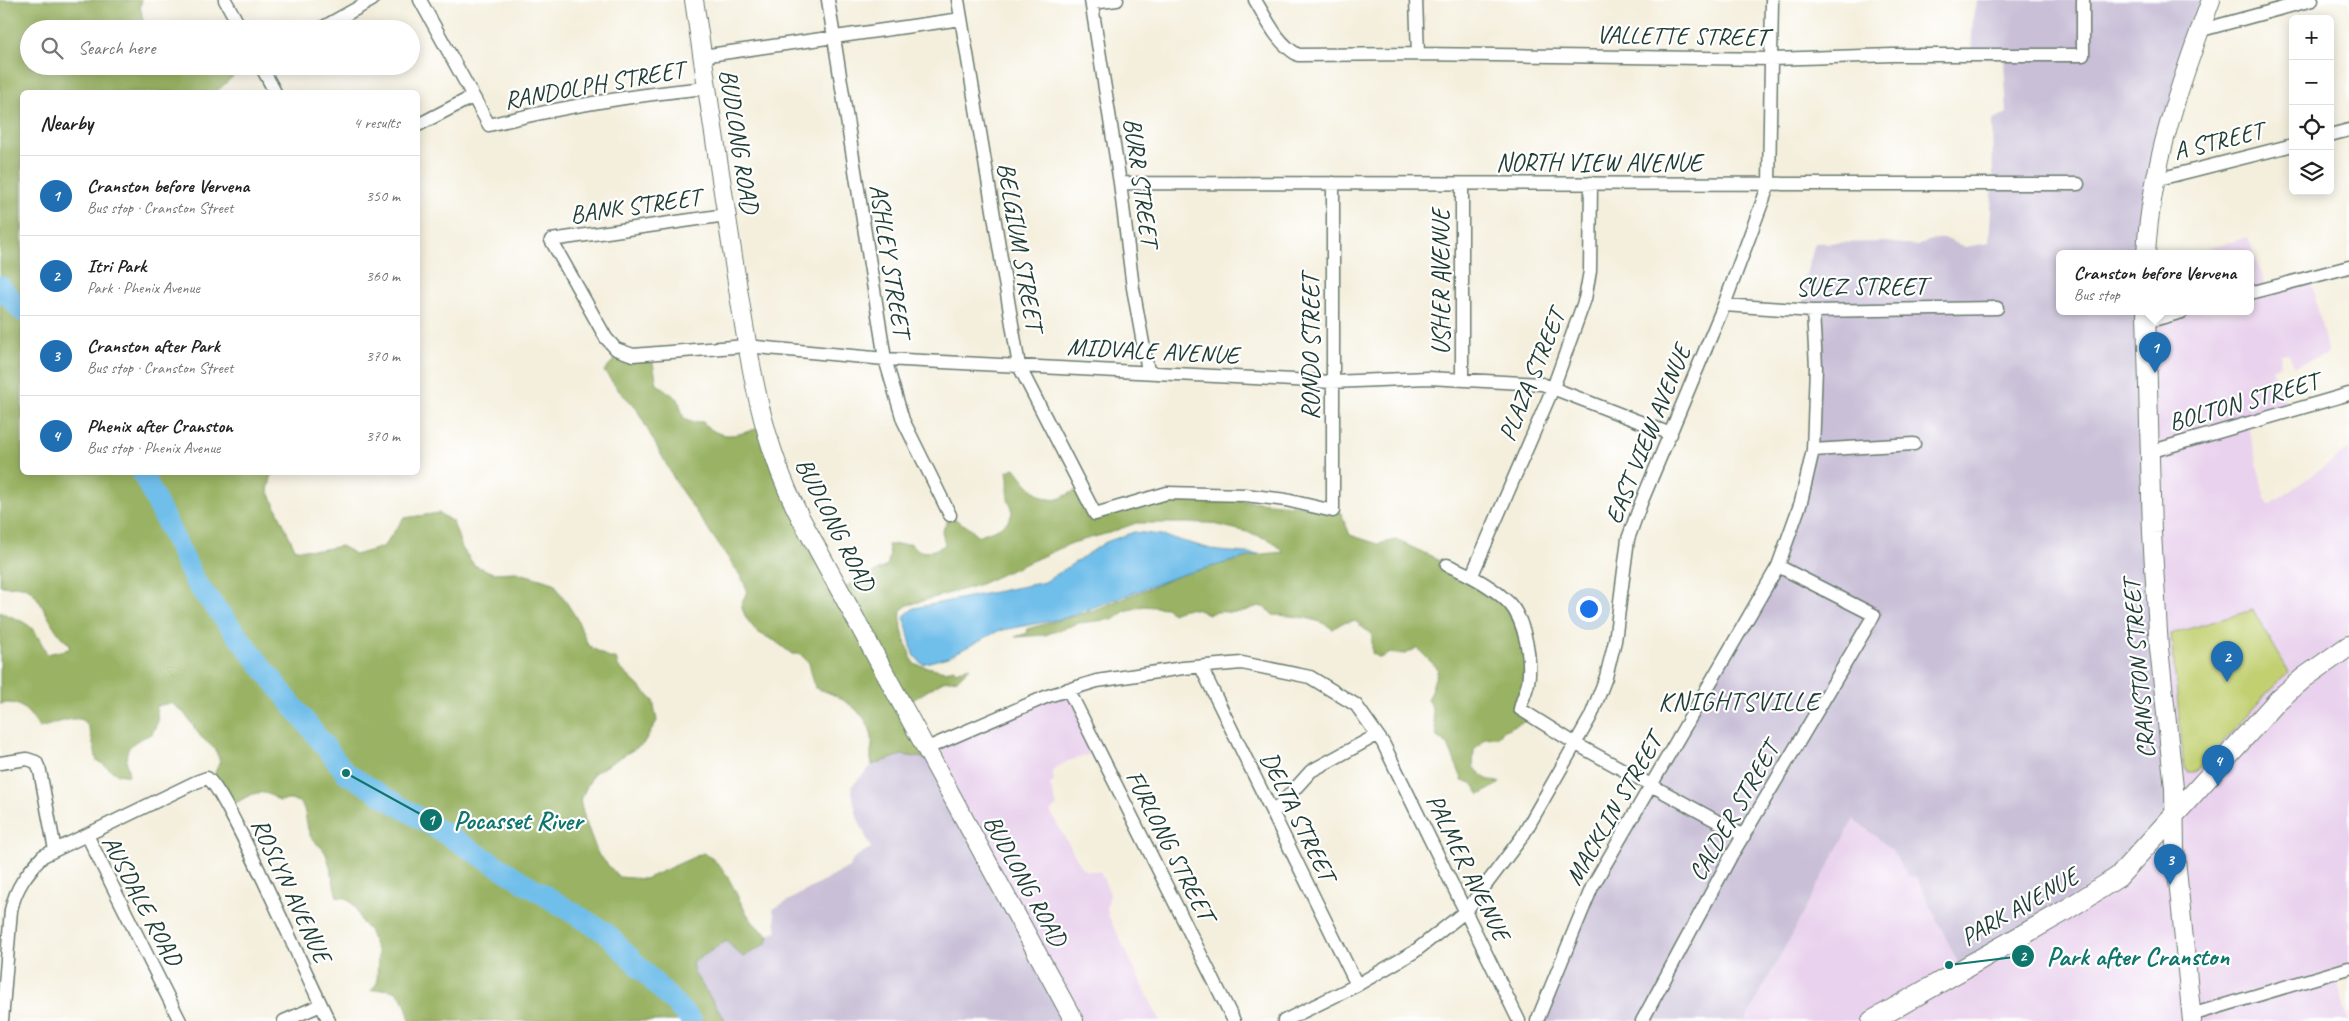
<!DOCTYPE html>
<html lang="en">
<head>
<meta charset="utf-8">
<style>
	body { margin:0; font-family:Caveat,sans-serif; background:#f2f2f2; color:#222 }
	.controls { position:absolute; right:15px; top:15px; display:grid; overflow:hidden; border-radius:8px; box-shadow:0 2px 12px #0003 }
	.controls button { width:45px; height:45px; display:grid; place-items:center; padding:0; border:0; border-bottom:1px solid #e0e0e0; background:#fff; color:#222; font:25px sans-serif }
	.you { position:absolute; left:1588px; top:608px; width:18px; height:18px; margin:-12px; border:4px solid #fff; border-radius:50%; background:#1a73e8; box-shadow:0 0 0 8px #1a73e833 }
	.badge { display:grid; place-items:center; width:32px; height:32px; border-radius:50%; background:#1f6fb2; color:#fff; font-size:16px; font-weight:700 }
	.pin { position:absolute; translate:-50% -41px; filter:drop-shadow(0 1px 2px #0008) }
	.pin::after { content:''; position:absolute; top:26px; width:18px; height:15px; background:inherit; clip-path:polygon(0 0,100% 0,50% 100%) }
	.popup { position:absolute; left:2056px; top:250px; width:198px; height:65px; box-sizing:border-box; display:grid; place-content:center; border-radius:8px; background:#fff; filter:drop-shadow(0 1px 4px #0005); font-size:16px; white-space:nowrap; color:#767676 }
	.popup b { font-size:19px; color:#222 }
	.popup::after { content:''; position:absolute; left:50%; top:100%; margin-left:-10px; border:10px solid transparent; border-top-color:#fff }
	.list { margin:0; padding:0; list-style:none }
	h2 { display:flex; justify-content:space-between; align-items:center; height:65px; margin:0; padding:0 20px; font-size:21px }
	h2 small { font-size:16px; font-weight:400; color:#767676 }
	.list li { display:grid; grid-template-columns:32px 1fr auto; gap:15px; align-items:center; box-sizing:border-box; height:80px; padding:0 20px; border-top:1px solid #e0e0e0 }
	.list b { display:block; font-size:19px; white-space:nowrap }
	.list p { margin:0; font-size:16px; white-space:nowrap; color:#767676 }
	.list em { font-size:16px; font-style:normal; color:#767676 }
	.icon { flex:none; width:28px; height:28px; fill:none; stroke:currentColor; stroke-width:2; stroke-linecap:round; stroke-linejoin:round }
	.map { position:relative; flex:none; width:2349px; height:1021px; overflow:hidden }
	.search { position:absolute; background:#fff; box-shadow:0 2px 12px #0003; left:20px; top:20px; width:400px; height:55px; display:flex; align-items:center; gap:12px; box-sizing:border-box; padding:0 18px; border-radius:28px; color:#767676; font-size:19px }
	.panel { position:absolute; background:#fff; box-shadow:0 2px 12px #0003; left:20px; top:90px; width:400px; height:385px; border-radius:8px }
	.map>svg:first-child { display:block }
	.built { fill:#e9d2ed }
	.industrial { fill:#c9bfd7 }
	.green { fill:#c2d072; stroke:#708653 }
	.forest { fill:#99b264; stroke:#5c784c }
	.water { fill:#6fbeea; stroke:#477e8f }
	.lines { fill:none; stroke-linecap:round; stroke-linejoin:round }
	.river { stroke:#6fbeea; stroke-width:21 }
	.street-casing { stroke:#6a7b6f; stroke-width:15 }
	.secondary-casing { stroke:#6a7b6f; stroke-width:20 }
	.primary-casing { stroke:#6a7b6f; stroke-width:22 }
	.street { stroke:#fff; stroke-width:12 }
	.secondary { stroke:#fff; stroke-width:18 }
	.primary { stroke:#fff; stroke-width:20 }
	.labels { text-anchor:middle; stroke-width:4.5; stroke-linejoin:round; paint-order:stroke }
	.street-label { font-size:25px; fill:#1f3d34; stroke:#fff }
	.neighbourhood-label { font-size:26px; letter-spacing:1px; fill:#1f3d34; stroke:#fff }
	.leader { fill:none; stroke:#0f766e; stroke-width:2 }
	.callout-dot { fill:#0f766e; stroke:#fff; stroke-width:2 }
	.mark-label { font-size:15px; text-anchor:middle; font-weight:bold; fill:#fff }
	.callout-label { font-size:26px; text-anchor:middle; font-weight:bold; fill:#0f766e; stroke:#fff; stroke-width:4.5; stroke-linejoin:round; paint-order:stroke }
</style>
</head>
<body>
<div class="map">
<svg width="2349" height="1021" viewBox="0 0 2349 1021">
	<rect width="100%" height="100%" fill="#fff"/>
	<filter id="ink" filterUnits="userSpaceOnUse"><feTurbulence type="fractalNoise" baseFrequency=".02" numOctaves="2"/><feDisplacementMap in="SourceGraphic" scale="10" xChannelSelector="R" yChannelSelector="G"/><feConvolveMatrix kernelMatrix="1 2 1 2 8 2 1 2 1" color-interpolation-filters="sRGB"/></filter>
	<filter id="wash" filterUnits="userSpaceOnUse"><feTurbulence type="fractalNoise" baseFrequency=".0096" numOctaves="4" result="noise"/><feDisplacementMap in="SourceGraphic" scale="20" xChannelSelector="R" yChannelSelector="G"/><feGaussianBlur stdDeviation="1.12" result="paint"/><feColorMatrix in="noise" values="0 0 0 0 0 0 0 0 0 0 0 0 0 0 0 0 0 1.4 0 .05"/><feComposite in="paint" operator="in"/></filter>
	<g filter="url(#wash)">
		<rect width="100%" height="100%" fill="#f4efdd"/>
		<path class="built" d="M 2248,237 L 2267,290 L 2311,279 L 2328,354 L 2295,366 L 2288,353 L 2281,354 L 2280,365 L 2272,369 L 2288,410 L 2248,425 L 2265,498 L 2270,505 L 2349,449 L 2349,969 L 2335,973 L 2348,1021 L 1745,1021 L 1854,819 L 1892,850 L 1912,875 L 1916,877 L 1930,904 L 2145,312 L 2250,312 L 2250,254 L 2187,254 Z
			M 1068,691 L 1097,752 L 1068,761 L 1052,770 L 1054,781 L 1050,785 L 1057,806 L 1050,811 L 1082,868 L 1087,871 L 1100,871 L 1110,894 L 1107,906 L 1108,915 L 1160,1021 L 1073,1021 L 927,749 Z"/>
		<path class="industrial" d="M 1977,0 L 2210,0 L 2195,41 L 2146,254 L 2060,254 L 2060,312 L 2145,312 L 2172,817 L 2130,860 L 1960,967 L 1916,877 L 1907,875 L 1892,850 L 1854,819 L 1745,1021 L 1537,1021 L 1590,893 L 1777,570 L 1815,438 L 1813,313 L 1803,308 L 1804,281 L 1815,243 L 1886,242 L 1917,246 L 1927,241 L 1944,238 L 1965,247 L 1989,243 L 1993,177 L 1992,120 L 2007,113 L 2004,59 L 1971,56 L 1973,17 Z
			M 902,755 L 930,759 L 1073,1021 L 726,1021 L 694,973 L 692,963 L 726,941 L 743,957 L 767,943 L 769,935 L 777,930 L 773,909 L 849,867 L 855,857 L 871,848 L 857,817 L 851,787 L 872,765 Z"/>
		<path class="green" d="M 2253,610 L 2289,672 L 2268,692 L 2196,772 L 2188,772 L 2184,768 L 2171,634 Z"/>
		<path class="forest" d="M 0,0 L 142,0 L 140,6 L 145,29 L 29,29 L 29,66 L 248,66 L 238,72 L 216,92 L 22,92 L 22,472 L 289,473 L 272,474 L 268,490 L 295,549 L 320,550 L 341,546 L 352,552 L 355,555 L 383,547 L 404,518 L 439,513 L 453,522 L 462,548 L 474,565 L 493,573 L 516,572 L 554,583 L 577,619 L 588,645 L 609,658 L 616,658 L 618,666 L 653,700 L 657,721 L 643,744 L 594,773 L 580,800 L 585,820 L 598,854 L 619,877 L 645,879 L 703,853 C 738,869 735,918 769,935 L 767,943 L 743,957 L 726,941 L 692,963 L 694,973 L 726,1021 L 410,1021 C 404,996 400,985 371,991 L 377,983 L 378,953 L 369,930 L 362,923 L 355,906 L 346,898 L 337,897 C 333,883 331,865 325,852 C 322,846 314,843 311,837 C 301,817 313,795 279,801 C 259,784 249,797 228,807 L 211,782 L 220,761 L 215,749 L 201,737 L 184,713 L 171,703 L 156,706 L 158,721 L 152,734 C 127,744 123,748 129,775 C 114,777 109,766 97,761 C 86,710 88,714 39,728 C 30,713 20,699 0,704 L 0,612 C 31,625 32,623 47,654 L 69,649 L 70,644 C 53,635 46,605 30,590 C 20,581 11,590 0,585 Z
			M 620,353 L 652,358 L 657,384 L 678,399 L 683,416 L 687,421 L 703,422 C 722,443 739,434 762,427 L 841,589 L 887,566 L 890,555 L 888,545 L 911,544 C 922,556 931,552 945,545 L 942,531 L 950,517 L 972,529 L 977,536 C 989,531 1013,527 1012,509 C 1011,505 1008,502 1008,498 C 1008,488 1009,482 1007,471 L 1015,468 C 1025,481 1040,503 1058,499 C 1065,497 1073,491 1080,488 L 1094,512 L 1172,494 L 1335,509 L 1341,513 L 1350,535 L 1378,544 L 1396,540 L 1431,556 L 1509,604 L 1529,655 L 1520,708 L 1530,719 L 1502,731 L 1499,737 L 1485,738 L 1474,750 L 1473,767 L 1487,779 L 1500,783 L 1480,795 L 1472,783 L 1463,781 L 1448,745 L 1437,737 L 1431,704 L 1428,700 L 1438,669 L 1417,648 L 1405,654 L 1391,653 L 1380,658 L 1372,653 L 1372,635 L 1355,621 L 1342,623 L 1333,629 C 1317,617 1293,616 1273,615 C 1258,599 1255,610 1240,612 C 1228,614 1224,609 1208,614 C 1194,608 1187,606 1172,613 L 1166,608 L 1144,606 L 1125,611 L 1114,619 L 1079,623 L 1045,635 L 1015,637 L 1028,633 L 1027,629 L 1091,611 L 1158,585 L 1201,564 L 1242,556 L 1284,552 L 1272,541 L 1251,533 L 1210,523 L 1136,523 L 1109,533 L 1072,543 L 978,585 L 908,605 L 901,610 C 899,629 907,647 914,664 L 945,671 L 954,669 L 955,672 L 970,667 L 958,679 L 943,681 L 903,706 L 930,759 L 902,755 L 872,765 C 869,752 873,748 872,738 C 869,711 837,694 815,688 L 809,663 L 800,654 L 792,654 L 775,641 L 757,632 L 746,618 L 741,606 L 747,591 L 742,578 L 678,486 L 635,406 L 619,391 L 604,371 Z"/>
		<path class="water" d="M 1134,532 L 1161,535 L 1218,551 L 1259,554 L 1181,575 L 1065,618 L 998,631 L 948,657 L 922,664 L 913,654 L 904,616 L 914,608 L 1045,582 L 1106,542 Z"/>
		<g class="lines">
			<path class="river" d="M 0,286 L 22,311
				M 142,472 L 196,583 L 346,773 L 606,933 L 692,1021"/>
		</g>
	</g>
	<g filter="url(#ink)">
		<g class="lines">
			<g class="street-casing">
				<path id="street" d="M 225,0 L 241,29
					M 420,0 L 489,125 C 560,107 634,95 706,88
					M 828,0 L 885,359 L 903,420 L 950,515
					M 958,0 L 1019,366 L 1095,514 L 1167,493 L 1245,495 L 1286,500 L 1333,511 L 1333,183
					M 1091,0 L 1120,183 L 1133,288 L 1148,371
					M 1255,0 C 1267,20 1277,43 1298,55 L 1418,54 L 1772,59 L 1893,55 L 2083,55 L 2083,0
					M 1416,0 L 1418,54
					M 1092,3 L 1117,0
					M 320,29 L 372,0
					M 2198,31 L 2312,0
					M 702,56 L 961,19
					M 261,66 L 275,92
					M 418,125 L 472,97
					M 2330,135 L 2349,130
					M 2155,180 L 2293,145
					M 1120,183 L 2078,184
					M 1462,184 L 1462,380
					M 726,215 L 551,240 L 606,338 L 616,349 L 633,355 L 746,346 L 885,359 L 1332,382 L 1428,378 L 1542,384 L 1671,434
					M 2250,293 L 2349,267
					M 1724,305 L 1813,311 L 1997,308
					M 2146,322 L 2182,312
					M 1813,450 L 1914,444
					M 2149,452 L 2349,394
					M 1447,565 C 1469,574 1492,586 1509,603 C 1525,620 1532,660 1528,683 C 1526,692 1522,700 1520,709 L 1576,744 L 1744,836
					M 1472,575 L 1553,388 L 1585,299 L 1590,271 L 1591,183
					M 1201,667 L 1357,985
					M 1068,689 L 1234,1021
					M 925,749 L 1048,696 L 1097,681 L 1183,668 L 1242,663 L 1310,677 L 1356,705 L 1383,743 L 1519,1021
					M 0,763 L 27,759 L 36,762 L 40,771 L 55,850
					M 1273,813 L 1311,771 L 1377,735
					M 87,835 L 180,1021
					M 2191,1015 L 2349,968
					M 2,1021 L 11,910 C 16,887 27,873 43,856 L 196,782 L 207,778 C 226,787 311,988 329,1021
					M 284,1021 L 321,1005
					M 1284,1021 L 1357,985 L 1414,952 L 1466,911 L 1522,837 L 1591,716 L 1606,677 L 1615,641 L 1628,539 L 1641,503 L 1724,305 L 1769,184 L 1772,0
					M 1537,1021 L 1592,887 L 1778,566 L 1801,502 L 1813,450 L 1816,367 L 1813,311
					M 1642,1021 L 1730,858 L 1874,615 L 1778,566"/>
			</g>
			<g class="secondary-casing">
				<path id="secondary" d="M 694,0 C 707,88 720,175 734,263 C 748,351 758,434 799,515 L 1074,1021
					M 2146,254 C 2151,165 2180,83 2211,0
					M 2146,312 L 2152,533 L 2159,648 L 2174,788 L 2175,849 L 2192,1021"/>
			</g>
			<g class="primary-casing">
				<path id="primary" d="M 1872,1021 L 2061,913 L 2118,877 L 2279,699 L 2305,677 L 2349,646"/>
			</g>
			<use href="#street" class="street"/>
			<use href="#secondary" class="secondary"/>
			<use href="#primary" class="primary"/>
		</g>
	</g>
	<g class="labels">
		<g class="street-label">
			<text transform="translate(1682 35) rotate(1)" y="9">VALLETTE STREET</text>
			<text transform="translate(594 84) rotate(-10)" y="9">RANDOLPH STREET</text>
			<text transform="translate(2218 140) rotate(-14)" y="9">A STREET</text>
			<text transform="translate(740 141) rotate(81)" y="9">BUDLONG ROAD</text>
			<text x="1599" y="171">NORTH VIEW AVENUE</text>
			<text transform="translate(1142 182) rotate(82)" y="9">BURR STREET</text>
			<text transform="translate(635 205) rotate(-8)" y="9">BANK STREET</text>
			<text transform="translate(1021 246) rotate(80)" y="9">BELGIUM STREET</text>
			<text transform="translate(891 260) rotate(81)" y="9">ASHLEY STREET</text>
			<text transform="translate(1440 282) rotate(-90)" y="9">USHER AVENUE</text>
			<text x="1861" y="295">SUEZ STREET</text>
			<text transform="translate(1310 347) rotate(-90)" y="9">RONDO STREET</text>
			<text transform="translate(1153 350) rotate(3)" y="9">MIDVALE AVENUE</text>
			<text transform="translate(1531 375) rotate(-68)" y="9">PLAZA STREET</text>
			<text transform="translate(2243 401) rotate(-16)" y="9">BOLTON STREET</text>
			<text transform="translate(1647 434) rotate(-68)" y="9">EAST VIEW AVENUE</text>
			<text transform="translate(836 524) rotate(63)" y="9">BUDLONG ROAD</text>
			<text transform="translate(2138 669) rotate(-95)" y="9">CRANSTON STREET</text>
			<text transform="translate(1613 809) rotate(-60)" y="9">MACKLIN STREET</text>
			<text transform="translate(1733 811) rotate(-60)" y="9">CALDER STREET</text>
			<text transform="translate(1299 816) rotate(64)" y="9">DELTA STREET</text>
			<text transform="translate(1171 845) rotate(63)" y="9">FURLONG STREET</text>
			<text transform="translate(1469 867) rotate(64)" y="9">PALMER AVENUE</text>
			<text transform="translate(1026 880) rotate(61)" y="9">BUDLONG ROAD</text>
			<text transform="translate(292 890) rotate(65)" y="9">ROSLYN AVENUE</text>
			<text transform="translate(143 900) rotate(62)" y="9">AUSDALE ROAD</text>
			<text transform="translate(2019 906) rotate(-30)" y="9">PARK AVENUE</text>
		</g>
		<g class="neighbourhood-label">
			<text x="1739" y="710">KNIGHTSVILLE</text>
		</g>
	</g>
	<path class="leader" d="M346 773L431 820M1949 965L2023 956"/>
	<g class="callout-dot">
		<circle cx="346" cy="773" r="5"/>
		<circle cx="1949" cy="965" r="5"/>
		<circle cx="431" cy="820" r="12"/>
		<circle cx="2023" cy="956" r="12"/>
	</g>
	<g class="mark-label">
		<text x="431" y="825">1</text>
		<text x="2023" y="961">2</text>
	</g>
	<g class="callout-label">
		<text x="518" y="829">Pocasset River</text>
		<text x="2138" y="965">Park after Cranston</text>
	</g>
</svg>
<div class="controls">
<button>+</button>
<button>−</button>
<button><svg class="icon" aria-label="locate" viewBox="0 0 24 24"><circle cx="12" cy="12" r="6"/><path d="M12 2v4M12 18v4M2 12h4M18 12h4"/></svg></button>
<button><svg class="icon" aria-label="layers" viewBox="0 0 24 24"><path d="M12 4l9 5-9 5-9-5zM3 14l9 5 9-5"/></svg></button>
</div>
<div class="you"></div>
<div class="pin badge" style="left:2155px;top:373px">1</div>
<div class="popup"><b>Cranston before Vervena</b>Bus stop</div>
<div class="pin badge" style="left:2227px;top:682px">2</div>
<div class="pin badge" style="left:2170px;top:885px">3</div>
<div class="pin badge" style="left:2218px;top:786px">4</div>
<div class="search"><svg class="icon" aria-label="search" viewBox="0 0 24 24"><circle cx="10" cy="10" r="6"/><path d="M15 15l6 6"/></svg>Search here</div>
<section class="panel">
<h2>Nearby<small>4 results</small></h2>
<ul class="list">
<li><span class="badge">1</span><div><b>Cranston before Vervena</b><p>Bus stop · Cranston Street</p></div><em>350 m</em></li>
<li><span class="badge">2</span><div><b>Itri Park</b><p>Park · Phenix Avenue</p></div><em>360 m</em></li>
<li><span class="badge">3</span><div><b>Cranston after Park</b><p>Bus stop · Cranston Street</p></div><em>370 m</em></li>
<li><span class="badge">4</span><div><b>Phenix after Cranston</b><p>Bus stop · Phenix Avenue</p></div><em>370 m</em></li>
</ul>
</section>
</div>
</body>
</html>
